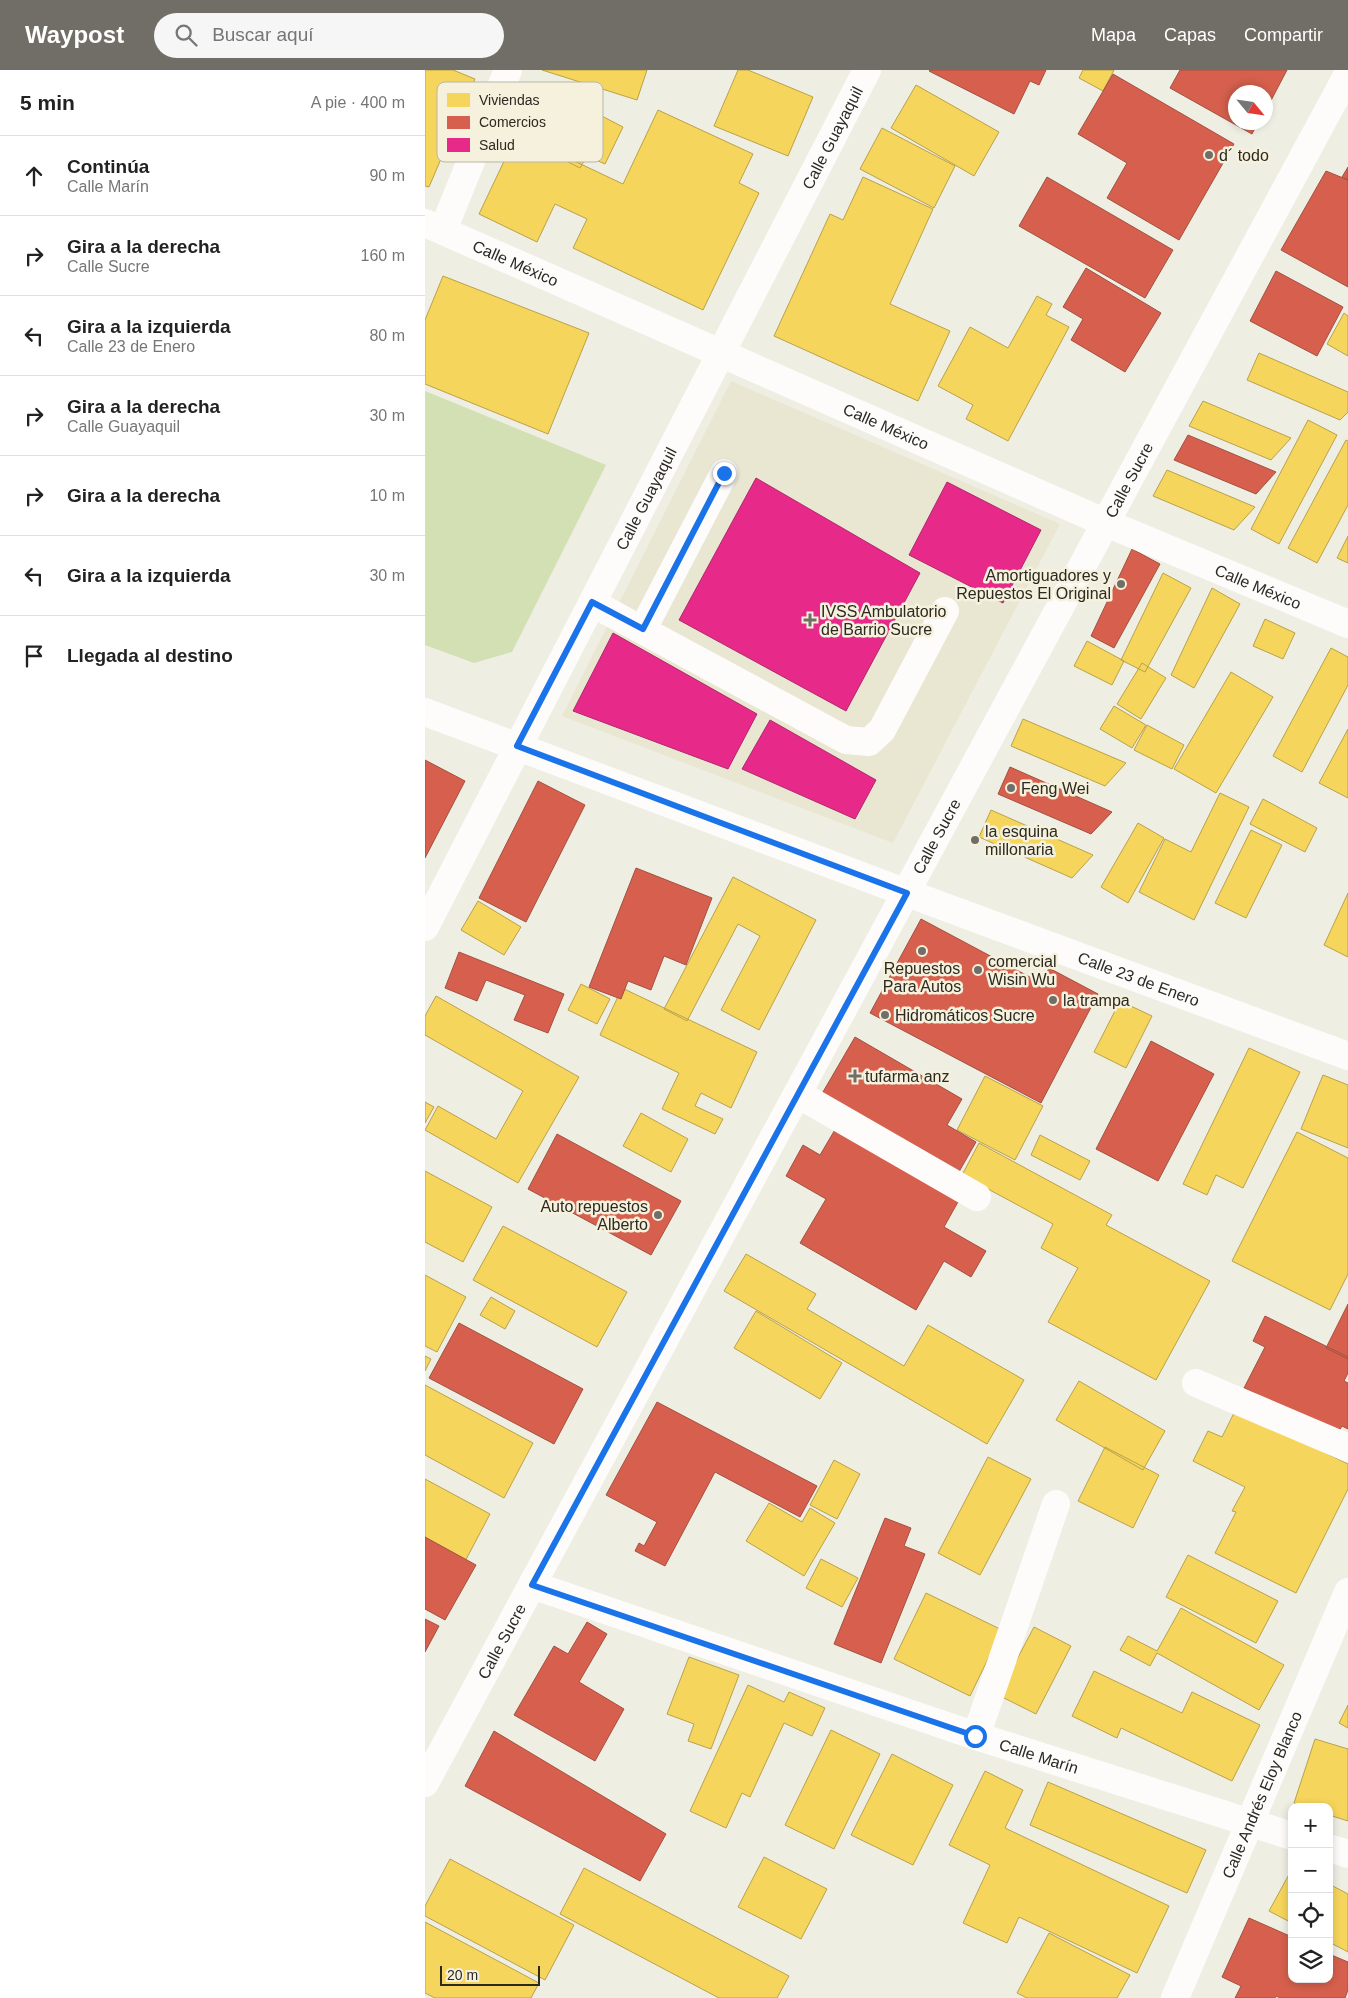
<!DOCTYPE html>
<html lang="es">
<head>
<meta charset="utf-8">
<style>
	body { margin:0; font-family:Arial,sans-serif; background:#f6f6f6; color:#222 }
	.controls { position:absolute; right:15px; bottom:15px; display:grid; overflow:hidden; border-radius:10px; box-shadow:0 2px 8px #0003 }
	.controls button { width:45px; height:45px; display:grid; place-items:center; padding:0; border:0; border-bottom:1px solid #e0e0e0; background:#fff; color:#222; font:25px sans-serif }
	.compass { position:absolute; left:803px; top:15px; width:45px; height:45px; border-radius:50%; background:#fff; box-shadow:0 2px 8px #0003; rotate:119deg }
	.scale { position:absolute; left:15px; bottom:12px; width:100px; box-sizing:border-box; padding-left:5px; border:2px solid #2b2922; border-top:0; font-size:14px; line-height:18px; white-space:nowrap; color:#2b2922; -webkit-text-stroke:4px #f5f1dd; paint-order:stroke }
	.stop { position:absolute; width:15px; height:15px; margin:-11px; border:4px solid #1a73e8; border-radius:50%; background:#fff }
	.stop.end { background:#1a73e8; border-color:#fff; box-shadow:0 1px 5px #0008 }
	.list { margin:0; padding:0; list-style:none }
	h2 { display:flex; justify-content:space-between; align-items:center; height:65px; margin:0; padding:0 20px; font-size:21px }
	h2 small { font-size:16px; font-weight:400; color:#767676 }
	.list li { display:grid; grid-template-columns:32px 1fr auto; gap:15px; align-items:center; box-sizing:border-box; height:80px; padding:0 20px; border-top:1px solid #e0e0e0 }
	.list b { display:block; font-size:19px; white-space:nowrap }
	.list p { margin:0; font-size:16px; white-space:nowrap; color:#767676 }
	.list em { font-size:16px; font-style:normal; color:#767676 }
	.icon { flex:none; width:28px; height:28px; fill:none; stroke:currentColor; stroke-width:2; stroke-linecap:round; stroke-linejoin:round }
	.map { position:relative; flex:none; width:923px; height:1928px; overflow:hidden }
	header { display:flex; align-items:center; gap:30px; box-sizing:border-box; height:70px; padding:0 25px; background:#706e66; color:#fff }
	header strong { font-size:24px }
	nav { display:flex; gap:28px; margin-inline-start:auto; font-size:18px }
	.search { width:350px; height:45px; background:#f6f6f6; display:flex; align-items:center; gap:12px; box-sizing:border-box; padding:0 18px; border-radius:28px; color:#767676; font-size:19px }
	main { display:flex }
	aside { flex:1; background:#fff }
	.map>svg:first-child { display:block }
	.built { fill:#e9e6d2 }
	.green { fill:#d3e0b3 }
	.homes { fill:#f6d55c; stroke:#b9a14b }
	.shops { fill:#d6604d; stroke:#a35040 }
	.health { fill:#e7298a; stroke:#af296b }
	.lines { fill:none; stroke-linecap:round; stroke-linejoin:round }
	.minor { stroke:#fdfcfb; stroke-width:28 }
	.route { stroke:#1a73e8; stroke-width:6 }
	.poi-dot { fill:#706e66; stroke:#f5f1dd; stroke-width:2 }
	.labels { text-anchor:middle; stroke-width:5; stroke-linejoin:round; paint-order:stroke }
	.street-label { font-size:16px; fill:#2b2922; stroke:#f5f1dd }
	.poi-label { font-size:16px; fill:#2b2922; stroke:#f5f1dd; text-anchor:start }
	.key { fill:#f5f1dd; stroke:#b8b5a5; stroke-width:1 }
	.key-label { font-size:14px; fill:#2b2922 }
</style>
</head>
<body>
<header>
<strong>Waypost</strong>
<div class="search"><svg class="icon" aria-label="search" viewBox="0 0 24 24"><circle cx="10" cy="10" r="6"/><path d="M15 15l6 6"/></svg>Buscar aquí</div>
<nav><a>Mapa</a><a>Capas</a><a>Compartir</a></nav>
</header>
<main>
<aside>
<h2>5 min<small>A pie · 400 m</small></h2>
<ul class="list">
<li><svg class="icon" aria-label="ahead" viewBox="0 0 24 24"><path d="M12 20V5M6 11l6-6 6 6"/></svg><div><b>Continúa</b><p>Calle Marín</p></div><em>90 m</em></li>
<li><svg class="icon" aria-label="right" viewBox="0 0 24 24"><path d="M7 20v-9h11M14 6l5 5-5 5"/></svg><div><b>Gira a la derecha</b><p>Calle Sucre</p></div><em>160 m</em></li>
<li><svg class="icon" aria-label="left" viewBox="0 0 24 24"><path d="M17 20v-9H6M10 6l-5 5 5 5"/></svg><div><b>Gira a la izquierda</b><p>Calle 23 de Enero</p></div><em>80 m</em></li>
<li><svg class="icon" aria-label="right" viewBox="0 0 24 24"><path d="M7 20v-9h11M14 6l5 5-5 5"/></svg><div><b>Gira a la derecha</b><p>Calle Guayaquil</p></div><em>30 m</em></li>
<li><svg class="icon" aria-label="right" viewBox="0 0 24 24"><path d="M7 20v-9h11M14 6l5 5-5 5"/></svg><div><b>Gira a la derecha</b></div><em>10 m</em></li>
<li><svg class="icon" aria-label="left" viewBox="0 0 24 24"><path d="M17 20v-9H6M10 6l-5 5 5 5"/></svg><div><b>Gira a la izquierda</b></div><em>30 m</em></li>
<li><svg class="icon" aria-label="arrive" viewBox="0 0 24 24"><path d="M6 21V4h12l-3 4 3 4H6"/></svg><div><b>Llegada al destino</b></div></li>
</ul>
</aside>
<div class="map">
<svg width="923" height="1928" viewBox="0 0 923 1928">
	<rect width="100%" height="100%" fill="#efeee3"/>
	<path class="built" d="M 306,311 L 635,454 L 468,773 L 137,646 Z"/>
	<path class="green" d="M 0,321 L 181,395 L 87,582 L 49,593 L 0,575 Z"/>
	<path class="homes" d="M 0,0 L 28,0 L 50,9 L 4,117 L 0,116 Z
		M 117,0 L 222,0 L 212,30 Z
		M 313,0 L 323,0 L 388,27 L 363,86 L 289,56 Z
		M 658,0 L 689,0 L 678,21 L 654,8 Z
		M 491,15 L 574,62 L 549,106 L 466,58 Z
		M 136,25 L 198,57 L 180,94 L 162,86 L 155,98 L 111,76 Z
		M 233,40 L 328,84 L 314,113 L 334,123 L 278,240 L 148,178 L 162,149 L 130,134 L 112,172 L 54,144 L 92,64 L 198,114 Z
		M 457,58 L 530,96 L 509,138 L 435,99 Z
		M 438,107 L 508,139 L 465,234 L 525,261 L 493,331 L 349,266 L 405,144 L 418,150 Z
		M 18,206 L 164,263 L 123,364 L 0,314 L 0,250 Z
		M 612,226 L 627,234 L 621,245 L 644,257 L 583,371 L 541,349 L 548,335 L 513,316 L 545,257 L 583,278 Z
		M 919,243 L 923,246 L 923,286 L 902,274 Z
		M 834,283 L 923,322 L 923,342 L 915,350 L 822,310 Z
		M 778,331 L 866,368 L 846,390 L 764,356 Z
		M 883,350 L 912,365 L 854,474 L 826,459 Z
		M 921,370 L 923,371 L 923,435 L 892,493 L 863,478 Z
		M 742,400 L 830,437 L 809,460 L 728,426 Z
		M 923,466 L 923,493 L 912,488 Z
		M 738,503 L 766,518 L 720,602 L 696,590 Z
		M 787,518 L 815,534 L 769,618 L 746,605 Z
		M 840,549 L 870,563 L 858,589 L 828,576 Z
		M 662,571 L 699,591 L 687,615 L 649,596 Z
		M 906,578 L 923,587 L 923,615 L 877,702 L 848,686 Z
		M 717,593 L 741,608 L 716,649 L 692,634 Z
		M 806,602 L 848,627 L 791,723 L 749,699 Z
		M 689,636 L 721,655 L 707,678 L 675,659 Z
		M 598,649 L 701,693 L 680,716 L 586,676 Z
		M 722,655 L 759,675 L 747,699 L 709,680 Z
		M 923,659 L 923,728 L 894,713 Z
		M 795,723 L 824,737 L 769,850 L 714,822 L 740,769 L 766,782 Z
		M 838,729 L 892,758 L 880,782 L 825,754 Z
		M 566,740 L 668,785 L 647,808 L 554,767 Z
		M 713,753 L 739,768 L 703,833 L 676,817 Z
		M 826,760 L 857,775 L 821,848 L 790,833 Z
		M 308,807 L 391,850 L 334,960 L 296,940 L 335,866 L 313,854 L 262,951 L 239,939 Z
		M 923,823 L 923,887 L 899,875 Z
		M 53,831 L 96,857 L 79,885 L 36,860 Z
		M 156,914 L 185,929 L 172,954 L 143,940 Z
		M 197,918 L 332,982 L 306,1038 L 276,1023 L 270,1036 L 298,1049 L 290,1064 L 237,1039 L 254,1003 L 175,965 Z
		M 11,926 L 154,1007 L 93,1113 L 0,1060 L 13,1036 L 71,1069 L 98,1021 L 0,965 L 0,946 Z
		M 695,931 L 727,946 L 701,998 L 669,982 Z
		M 824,978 L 875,1002 L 818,1118 L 791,1105 L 782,1125 L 758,1114 Z
		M 898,1005 L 923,1015 L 923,1078 L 876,1059 Z
		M 560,1006 L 618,1036 L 590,1090 L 532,1060 Z
		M 0,1032 L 9,1037 L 0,1053 Z
		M 216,1043 L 263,1069 L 246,1102 L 198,1076 Z
		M 872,1062 L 923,1088 L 923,1204 L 905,1240 L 807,1191 Z
		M 615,1065 L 665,1091 L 655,1110 L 606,1085 Z
		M 554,1073 L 687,1145 L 681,1155 L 785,1211 L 731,1310 L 623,1252 L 653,1198 L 616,1178 L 628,1154 L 537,1105 Z
		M 0,1101 L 67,1137 L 38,1192 L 0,1172 Z
		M 78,1156 L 202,1222 L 172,1277 L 48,1210 Z
		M 321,1184 L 391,1224 L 382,1239 L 479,1296 L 503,1255 L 599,1310 L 562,1374 L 299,1221 Z
		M 0,1205 L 41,1227 L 12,1282 L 0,1276 Z
		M 66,1227 L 90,1241 L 80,1259 L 55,1245 Z
		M 331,1241 L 417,1293 L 395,1329 L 309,1278 Z
		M 0,1286 L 6,1289 L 0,1301 Z
		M 654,1311 L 740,1361 L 718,1400 L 631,1350 Z
		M 0,1315 L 108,1373 L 79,1428 L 0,1385 Z
		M 811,1339 L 923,1394 L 923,1419 L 871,1523 L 790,1483 L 811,1442 L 807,1441 L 820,1417 L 768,1391 L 783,1361 L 797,1367 Z
		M 680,1377 L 734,1405 L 708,1458 L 653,1431 Z
		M 563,1387 L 606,1409 L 555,1505 L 513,1483 Z
		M 409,1390 L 435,1404 L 412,1449 L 385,1435 Z
		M 0,1409 L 65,1444 L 36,1499 L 0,1479 Z
		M 344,1433 L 377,1452 L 385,1438 L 410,1453 L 379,1506 L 321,1471 Z
		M 763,1485 L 853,1531 L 831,1573 L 741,1527 Z
		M 396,1489 L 433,1508 L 417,1537 L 381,1518 Z
		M 501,1523 L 577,1560 L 545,1626 L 469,1589 Z
		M 756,1538 L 859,1595 L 834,1640 L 732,1583 L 725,1596 L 695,1580 L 703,1566 L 732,1581 Z
		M 609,1557 L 646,1576 L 611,1644 L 573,1625 Z
		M 264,1587 L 314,1605 L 286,1679 L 263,1671 L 269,1654 L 242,1644 Z
		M 669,1601 L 757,1643 L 767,1622 L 835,1655 L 807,1711 L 696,1658 L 692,1668 L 647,1646 Z
		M 323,1615 L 359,1632 L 364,1622 L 400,1638 L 387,1666 L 359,1653 L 325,1727 L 317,1723 L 301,1758 L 265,1741 Z
		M 923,1635 L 923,1658 L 914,1653 Z
		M 406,1660 L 455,1684 L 409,1779 L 360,1755 Z
		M 890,1669 L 923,1679 L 923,1751 L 904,1745 L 904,1737 L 879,1737 L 869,1733 Z
		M 467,1684 L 528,1715 L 488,1795 L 426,1765 Z
		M 560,1701 L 598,1720 L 580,1758 L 744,1836 L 712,1903 L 594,1847 L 582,1873 L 538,1853 L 565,1795 L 524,1775 Z
		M 623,1712 L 781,1780 L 762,1823 L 605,1755 Z
		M 339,1787 L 402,1819 L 376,1869 L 313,1837 Z
		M 25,1789 L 149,1855 L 120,1910 L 0,1846 L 0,1836 Z
		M 159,1798 L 364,1906 L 352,1928 L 294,1928 L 135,1844 Z
		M 867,1799 L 867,1853 L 844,1841 Z
		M 904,1814 L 923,1824 L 923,1882 L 904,1872 Z
		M 0,1852 L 114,1913 L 106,1928 L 10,1928 L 0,1923 Z
		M 624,1863 L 705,1905 L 692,1928 L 602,1928 L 592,1923 Z"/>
	<path class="shops" d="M 505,0 L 621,0 L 614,15 L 605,11 L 589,44 L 504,1 Z
		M 755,0 L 862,0 L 841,40 L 841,22 L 811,22 L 811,52 L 833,52 L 827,64 L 745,18 Z
		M 688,4 L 809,74 L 754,170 L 682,128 L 702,93 L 653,64 Z
		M 923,97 L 923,110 L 917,107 Z
		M 901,101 L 923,110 L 923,217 L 856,180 Z
		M 622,107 L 748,180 L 720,228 L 594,156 Z
		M 661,198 L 736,243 L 700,302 L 646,270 L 658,249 L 638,237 Z
		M 851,201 L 918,237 L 892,286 L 825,251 Z
		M 763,365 L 851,402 L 831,424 L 749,390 Z
		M 707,479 L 735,494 L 689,578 L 666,566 Z
		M 0,690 L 40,711 L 0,788 Z
		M 585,697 L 687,742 L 666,764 L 573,724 Z
		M 113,711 L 160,735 L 101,852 L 54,828 Z
		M 211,798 L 287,828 L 261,895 L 239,886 L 226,920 L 203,911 L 196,929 L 164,917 Z
		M 496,849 L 616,913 L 624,898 L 673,924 L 616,1033 L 445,943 Z
		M 34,882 L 139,924 L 123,963 L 89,950 L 100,925 L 61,910 L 52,931 L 20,918 Z
		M 430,967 L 537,1029 L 522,1055 L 551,1072 L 531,1107 L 395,1027 Z
		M 726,971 L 789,1004 L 733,1111 L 671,1079 Z
		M 411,1058 L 534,1130 L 519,1157 L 561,1181 L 546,1207 L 519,1191 L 491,1240 L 375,1173 L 401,1129 L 361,1106 L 378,1075 L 395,1085 Z
		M 132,1064 L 256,1131 L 226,1185 L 103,1119 Z
		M 923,1234 L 923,1289 L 901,1278 Z
		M 840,1246 L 923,1287 L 923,1303 L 919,1311 L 923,1313 L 923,1359 L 917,1356 L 912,1364 L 819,1318 L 840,1277 L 828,1271 Z
		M 34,1253 L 158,1319 L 129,1374 L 4,1308 Z
		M 232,1332 L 392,1416 L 375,1447 L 290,1402 L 240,1496 L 210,1481 L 214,1473 L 219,1476 L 232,1452 L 181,1425 Z
		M 460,1448 L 486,1458 L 479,1476 L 500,1484 L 456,1593 L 409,1574 Z
		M 0,1467 L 51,1495 L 20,1550 L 0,1539 Z
		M 0,1549 L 14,1556 L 0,1582 Z
		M 162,1552 L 182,1564 L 154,1612 L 199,1639 L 170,1691 L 89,1645 L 129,1576 L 143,1584 Z
		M 69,1661 L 241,1764 L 215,1811 L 40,1716 Z
		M 824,1848 L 867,1867 L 867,1909 L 904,1909 L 904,1884 L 923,1892 L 923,1920 L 920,1928 L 855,1928 L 851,1926 L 850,1928 L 810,1928 L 816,1916 L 797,1907 Z"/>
	<path class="health" d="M 331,408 L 495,503 L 421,641 L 254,550 Z
		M 522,412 L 616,460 L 578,533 L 484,485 Z
		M 188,563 L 332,644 L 303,699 L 148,641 Z
		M 345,650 L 451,710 L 430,749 L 317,699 Z"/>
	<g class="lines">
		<g class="minor">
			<path id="s1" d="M 0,153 L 681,453 L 923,554"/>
			<path d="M 18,160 L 83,0"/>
			<path d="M 167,533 L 421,670 L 444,672 L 457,660 L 520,541"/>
			<path d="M 218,559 L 299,403"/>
			<path id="s2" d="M 0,642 L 482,823 L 923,986"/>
			<path id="s3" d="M 0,857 L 442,0"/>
			<path d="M 373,1024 L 552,1127"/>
			<path d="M 771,1313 L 923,1378"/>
			<path id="s4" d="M 107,1515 L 551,1666 L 867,1766"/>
			<path d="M 551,1666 L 631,1434"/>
			<path id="s5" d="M 0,1713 L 923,4"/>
			<path d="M 904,1778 L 923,1784"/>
			<path id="s6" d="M 750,1928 L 923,1522"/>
		</g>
	</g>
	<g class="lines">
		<path class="route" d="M 299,403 L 218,559 L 167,532 L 92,676 L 482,823 L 107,1515 L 550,1666"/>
	</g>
	<g class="poi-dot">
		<circle cx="784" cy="85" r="5"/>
		<circle cx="696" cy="514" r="5"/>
		<path d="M382.5 542.5h5v5h5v5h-5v5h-5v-5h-5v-5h5z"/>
		<circle cx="586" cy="718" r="5"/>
		<circle cx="550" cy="770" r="5"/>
		<circle cx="497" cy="881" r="5"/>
		<circle cx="553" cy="900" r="5"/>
		<circle cx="628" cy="930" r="5"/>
		<circle cx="460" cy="945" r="5"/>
		<path d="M427.5 998.5h5v5h5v5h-5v5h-5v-5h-5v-5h5z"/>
		<circle cx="233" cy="1145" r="5"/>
	</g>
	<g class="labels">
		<g class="street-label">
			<text dy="6" stroke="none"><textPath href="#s3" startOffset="888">Calle Guayaquil</textPath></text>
			<text dy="6" stroke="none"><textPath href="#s1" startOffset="99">Calle México</textPath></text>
			<text dy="6" stroke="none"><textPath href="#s1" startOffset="504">Calle México</textPath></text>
			<text dy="6" stroke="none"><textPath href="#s5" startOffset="1481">Calle Sucre</textPath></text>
			<text dy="6" stroke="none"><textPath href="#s3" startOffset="482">Calle Guayaquil</textPath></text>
			<text dy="6" stroke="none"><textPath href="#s1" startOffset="909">Calle México</textPath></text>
			<text dy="6" stroke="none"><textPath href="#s5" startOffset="1076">Calle Sucre</textPath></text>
			<text dy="6" stroke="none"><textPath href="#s2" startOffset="762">Calle 23 de Enero</textPath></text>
			<text dy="6" stroke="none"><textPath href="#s5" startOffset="161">Calle Sucre</textPath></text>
			<text dy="6" stroke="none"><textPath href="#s4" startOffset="535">Calle Marín</textPath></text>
			<text dy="6" stroke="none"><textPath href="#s6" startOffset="221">Calle Andrés Eloy Blanco</textPath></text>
		</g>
		<g class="poi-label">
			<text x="794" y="91">d´ todo</text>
			<text x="686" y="511" text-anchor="end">Amortiguadores y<tspan x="686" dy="18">Repuestos El Original</tspan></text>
			<text x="396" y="547">IVSS Ambulatorio<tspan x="396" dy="18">de Barrio Sucre</tspan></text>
			<text x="596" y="724">Feng Wei</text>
			<text x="560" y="767">la esquina<tspan x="560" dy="18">millonaria</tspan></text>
			<text x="563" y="897">comercial<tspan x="563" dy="18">Wisin Wu</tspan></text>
			<text x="497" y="904" text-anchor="middle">Repuestos<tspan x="497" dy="18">Para Autos</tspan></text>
			<text x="638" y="936">la trampa</text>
			<text x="470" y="951">Hidromáticos Sucre</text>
			<text x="440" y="1012">tufarma anz</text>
			<text x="223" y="1142" text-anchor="end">Auto repuestos<tspan x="223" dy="18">Alberto</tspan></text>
		</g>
	</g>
	<rect x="12" y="12" width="166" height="80" rx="8" class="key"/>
	<rect x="22" y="23" width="23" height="14" fill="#f6d55c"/>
	<rect x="22" y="46" width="23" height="13" fill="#d6604d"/>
	<rect x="22" y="68" width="23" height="14" fill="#e7298a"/>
	<g class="key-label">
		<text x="54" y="35">Viviendas</text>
		<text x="54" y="57">Comercios</text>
		<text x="54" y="80">Salud</text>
	</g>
</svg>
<div class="controls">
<button>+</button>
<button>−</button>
<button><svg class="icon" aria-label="locate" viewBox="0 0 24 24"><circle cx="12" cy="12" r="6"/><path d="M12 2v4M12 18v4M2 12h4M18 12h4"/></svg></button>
<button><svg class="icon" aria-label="layers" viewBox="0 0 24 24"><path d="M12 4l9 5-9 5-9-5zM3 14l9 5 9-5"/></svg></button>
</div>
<svg class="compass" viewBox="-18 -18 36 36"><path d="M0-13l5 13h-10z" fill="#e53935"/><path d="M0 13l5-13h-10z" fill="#767676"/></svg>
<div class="scale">20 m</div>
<div class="stop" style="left:550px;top:1666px"></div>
<div class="stop end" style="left:299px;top:403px"></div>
</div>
</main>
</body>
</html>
